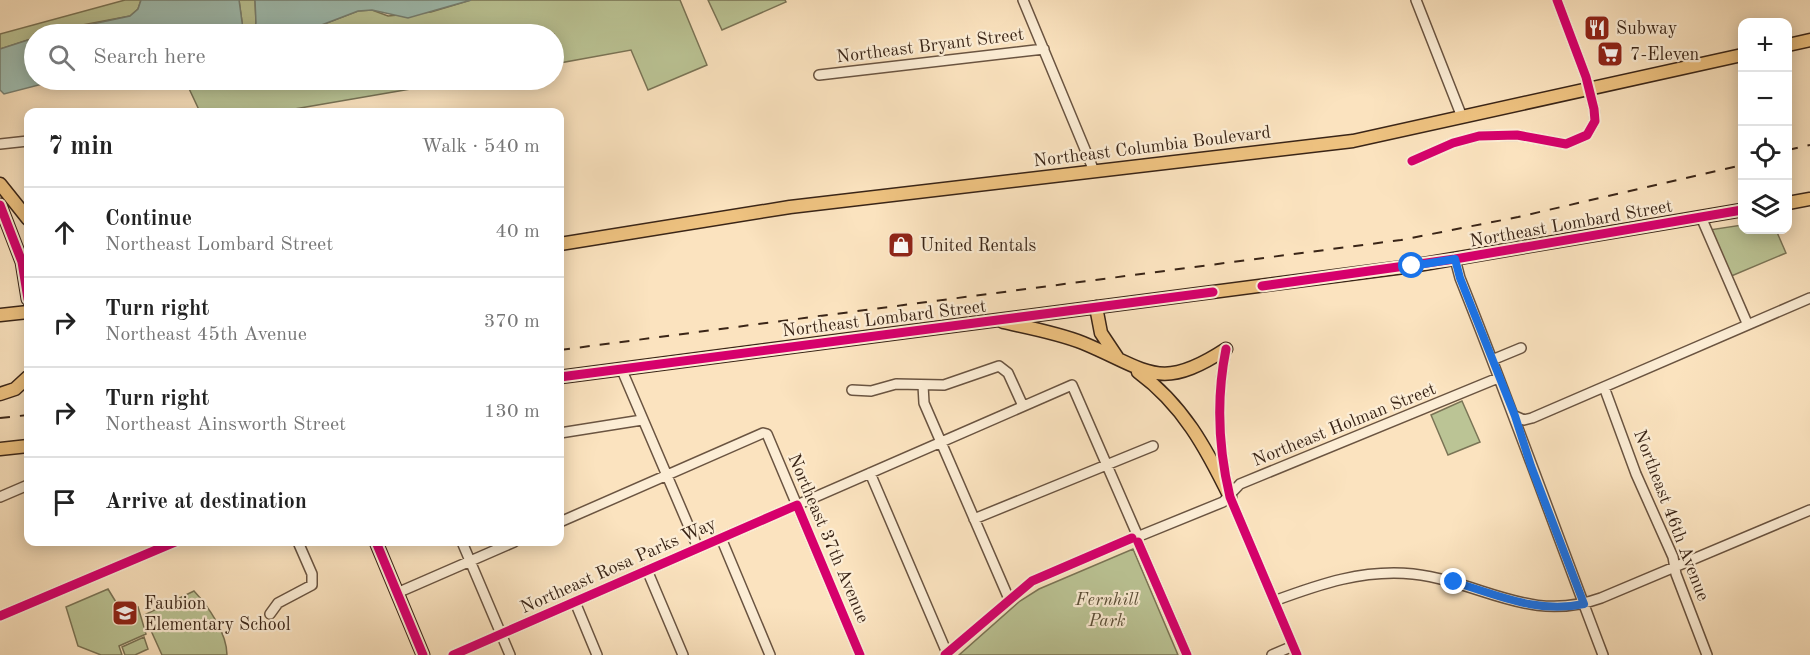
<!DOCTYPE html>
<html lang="en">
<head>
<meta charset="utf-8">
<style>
	body { margin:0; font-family:"Old Standard TT",serif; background:#f2f2f2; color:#222 }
	.controls { position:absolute; right:18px; top:18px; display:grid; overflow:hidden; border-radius:12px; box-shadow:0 3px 15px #0003 }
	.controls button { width:54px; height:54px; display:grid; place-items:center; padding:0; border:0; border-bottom:2px solid #e0e0e0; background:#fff; color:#222; font:30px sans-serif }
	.stop { position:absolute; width:18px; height:18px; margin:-14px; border:4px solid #1a73e8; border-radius:50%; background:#fff }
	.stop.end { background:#1a73e8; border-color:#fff; box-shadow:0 2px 6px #0008 }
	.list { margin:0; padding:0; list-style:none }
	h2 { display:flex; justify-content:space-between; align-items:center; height:78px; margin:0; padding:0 24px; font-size:26px }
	h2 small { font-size:20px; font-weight:400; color:#767676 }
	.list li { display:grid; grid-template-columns:39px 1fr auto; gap:18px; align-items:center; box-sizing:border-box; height:90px; padding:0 24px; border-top:2px solid #e0e0e0 }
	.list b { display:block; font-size:22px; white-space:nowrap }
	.list p { margin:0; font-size:20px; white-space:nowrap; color:#767676 }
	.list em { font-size:20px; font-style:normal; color:#767676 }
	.icon { flex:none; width:33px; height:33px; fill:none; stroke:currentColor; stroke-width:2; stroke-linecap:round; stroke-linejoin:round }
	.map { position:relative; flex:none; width:1810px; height:655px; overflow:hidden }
	.search { position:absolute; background:#fff; box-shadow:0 3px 15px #0003; left:24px; top:24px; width:540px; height:66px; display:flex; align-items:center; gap:15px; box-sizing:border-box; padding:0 21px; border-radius:33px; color:#767676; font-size:22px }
	.panel { position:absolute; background:#fff; box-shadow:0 3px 15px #0003; left:24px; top:108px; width:540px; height:438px; border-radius:12px }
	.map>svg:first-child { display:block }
	.green { fill:#bbc495; stroke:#7a7456; stroke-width:1.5 }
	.water { fill:#9fbeb2; stroke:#778174; stroke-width:1.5 }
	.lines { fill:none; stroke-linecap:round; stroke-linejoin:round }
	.minor-casing { stroke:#6a5441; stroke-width:12 }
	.major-casing { stroke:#3a2517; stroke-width:15 }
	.minor { stroke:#fcedd5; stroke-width:9 }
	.major { stroke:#eec280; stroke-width:12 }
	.rail { stroke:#3a2517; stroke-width:2; stroke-dasharray:10 10; stroke-linecap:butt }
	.cycleway-casing { stroke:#fcedd5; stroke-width:13 }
	.cycleway { stroke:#d6006c; stroke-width:9 }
	.route { stroke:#1a73e8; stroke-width:8 }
	.labels { text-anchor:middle; stroke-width:4.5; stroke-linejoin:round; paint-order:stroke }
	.poi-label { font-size:18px; fill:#3a2517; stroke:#fcedd5; text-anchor:start }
	.street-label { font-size:18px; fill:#3a2517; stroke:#fcedd5 }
	.park-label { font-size:18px; font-style:italic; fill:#5a4d36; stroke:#fcedd5 }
</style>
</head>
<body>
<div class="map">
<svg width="1810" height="655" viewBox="0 0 1810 655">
	<rect width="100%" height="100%" fill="#fbe3bf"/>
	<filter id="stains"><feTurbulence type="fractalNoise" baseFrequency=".00333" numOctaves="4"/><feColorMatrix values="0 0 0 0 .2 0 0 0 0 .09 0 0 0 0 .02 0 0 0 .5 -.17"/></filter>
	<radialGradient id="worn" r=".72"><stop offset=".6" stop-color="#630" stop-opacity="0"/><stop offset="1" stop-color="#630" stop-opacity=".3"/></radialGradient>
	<path class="green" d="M 125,0 L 141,0 L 138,9 L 130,16 L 34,34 L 34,38 L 0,49 L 0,34 Z
		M 239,0 L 255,0 L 256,23 L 253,33 L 245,32 L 243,29 Z
		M 471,0 L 680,0 L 707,65 L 648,90 L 631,50 L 554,64 L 554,34 L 298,34 L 358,11 L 372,10 L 388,16 L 431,12 Z
		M 708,0 L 785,0 L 786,2 L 722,30 Z
		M 185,80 L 463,80 L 277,112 L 200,112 Z
		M 1742,225 L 1742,230 L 1776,230 L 1786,253 L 1729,277 L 1709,230 Z
		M 1462,401 L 1480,442 L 1448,455 L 1431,415 Z
		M 1133,549 L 1178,655 L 959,655 L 1020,601 L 1039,589 Z
		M 108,589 L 122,612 L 138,607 L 146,634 L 119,646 L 122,655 L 101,655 L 78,646 L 66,607 Z
		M 194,591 C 208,606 227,633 227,655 L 162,655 L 144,615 Z
		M 144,637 L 148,649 L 135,655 L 125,655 L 122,647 Z"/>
	<path class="water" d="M 141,0 L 239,0 L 243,29 L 245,32 L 253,33 L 256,23 L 255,0 L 471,0 L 408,18 L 372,10 L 358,11 L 298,34 L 45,34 L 130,16 L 138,9 Z
		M 34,38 L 34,80 L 77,80 L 63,83 L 54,81 L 4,94 L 0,90 L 0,49 Z"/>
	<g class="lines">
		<g class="minor-casing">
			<path id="minor" d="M 1023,0 L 1094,171
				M 1416,0 L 1462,117
				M 819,75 L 1044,49
				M 0,144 L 28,141
				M 1412,161 L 1453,143 L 1479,136 L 1517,135 L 1566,144 L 1587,135 L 1595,121 L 1594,109 L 1586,77 L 1557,0
				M 1701,217 L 1747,323
				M 1455,259 L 1460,278 C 1510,403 1555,529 1603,655
				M 1226,349 C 1216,399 1218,447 1230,497 L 1297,655
				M 1492,360 L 1521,348
				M 621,368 L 698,548
				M 923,385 L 924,403 L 1009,599
				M 1604,387 L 1636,474 L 1673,557 L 1676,574 L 1707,655
				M 852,390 L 871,391 L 896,384 L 944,385 L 999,366 L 1008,373 L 1023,406
				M 1515,416 L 1524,420 L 1532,418 L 1810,298
				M 560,433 L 642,420
				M 870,473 L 947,653
				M 0,497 L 28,485
				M 974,519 L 1153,446
				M 560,522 L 763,433 L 767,434 L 860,655
				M 1142,535 L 1223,502 L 1240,484 L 1498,378
				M 721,538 L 770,655
				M 462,542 L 510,655
				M 1138,542 L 1187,655
				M 647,570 L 683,655
				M 397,593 L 514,542
				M 1274,601 C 1320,584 1363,569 1413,574 C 1483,582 1529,624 1601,598 L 1810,510
				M 575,602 L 597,655
				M 270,614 L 278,603 L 312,585 L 312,574 L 298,542
				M 0,616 L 175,542
				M 453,655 L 1072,385 L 1136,532
				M 945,655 L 1032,581 L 1132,538
				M 1272,655 L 1293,646"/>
		</g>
		<g class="major-casing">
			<path id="major" d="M 1788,45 L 1810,40
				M 0,184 L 28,219
				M 1788,203 L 1810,199
				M 0,205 L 22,262 L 28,299
				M 560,244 L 790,207 L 1353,141 L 1742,55
				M 1096,307 L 1101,333 L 1117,357
				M 0,315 L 28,312
				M 1003,322 C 1030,328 1058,333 1083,343 C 1148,370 1159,393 1226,349
				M 1138,372 C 1183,405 1206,448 1230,497
				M 560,377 L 1412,266 L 1742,210
				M 0,394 L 15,389 L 28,377
				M 0,449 L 28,446
				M 376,542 L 423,655"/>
		</g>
		<use href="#minor" class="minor"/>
		<use href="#major" class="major"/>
		<path class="rail" d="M 1788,150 L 1810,145
			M 560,350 L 1401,240 L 1518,217 L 1742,165
			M 0,418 L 28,415"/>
		<g class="cycleway-casing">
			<path id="cycleway" d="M 1412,161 L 1453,143 L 1479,136 L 1517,135 L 1566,144 L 1587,135 L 1595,121 L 1594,109 L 1586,77 L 1557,0
				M 0,205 L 22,262 L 28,299
				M 1262,286 L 1455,259 L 1742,210
				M 1226,349 C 1216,399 1218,447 1230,497 L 1297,655
				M 560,377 L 1213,292
				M 376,542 L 423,655
				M 1138,542 L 1187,655
				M 0,616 L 175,542
				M 453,655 L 797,505 L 860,655
				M 945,655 L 1032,581 L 1132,538"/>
		</g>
		<use href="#cycleway" class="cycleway"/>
	</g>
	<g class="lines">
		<path class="route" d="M 1412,266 L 1455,259 L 1460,278 L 1515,416 L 1531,466 L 1584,604 C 1537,614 1498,595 1454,582"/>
	</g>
	<defs>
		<g id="restaurant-square" transform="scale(1.35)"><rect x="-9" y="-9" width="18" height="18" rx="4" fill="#8f2418" stroke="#fcedd5"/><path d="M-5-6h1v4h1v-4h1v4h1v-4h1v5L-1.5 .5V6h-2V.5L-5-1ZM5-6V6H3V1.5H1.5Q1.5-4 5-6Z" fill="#fff"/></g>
		<g id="supermarket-square" transform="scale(1.35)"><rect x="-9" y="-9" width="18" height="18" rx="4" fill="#8f2418" stroke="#fcedd5"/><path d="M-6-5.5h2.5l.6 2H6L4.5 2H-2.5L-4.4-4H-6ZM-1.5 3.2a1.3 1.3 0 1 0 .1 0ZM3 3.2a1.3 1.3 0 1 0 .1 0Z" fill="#fff"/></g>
		<g id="shop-square" transform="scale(1.35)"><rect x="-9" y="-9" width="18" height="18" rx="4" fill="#8f2418" stroke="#fcedd5"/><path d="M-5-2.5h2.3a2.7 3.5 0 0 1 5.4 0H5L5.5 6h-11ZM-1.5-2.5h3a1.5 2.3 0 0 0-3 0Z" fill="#fff"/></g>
		<g id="school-square" transform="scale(1.35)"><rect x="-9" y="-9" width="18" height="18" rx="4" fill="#8f2418" stroke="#fcedd5"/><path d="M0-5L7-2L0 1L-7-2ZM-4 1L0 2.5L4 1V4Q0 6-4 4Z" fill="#fff"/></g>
	</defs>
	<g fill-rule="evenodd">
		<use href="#restaurant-square" x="1597" y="28"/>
		<use href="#supermarket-square" x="1610" y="54"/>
		<use href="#shop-square" x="901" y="245"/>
		<use href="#school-square" x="125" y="613"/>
	</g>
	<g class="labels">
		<g class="poi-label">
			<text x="1616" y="34">Subway</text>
			<text x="1630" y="60">7-Eleven</text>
			<text x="920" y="251">United Rentals</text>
			<text x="144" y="609">Faubion<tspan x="144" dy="21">Elementary School</tspan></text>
		</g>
		<g class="street-label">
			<text transform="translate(930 45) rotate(-7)" y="6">Northeast Bryant Street</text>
			<text transform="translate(1152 146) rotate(-7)" y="6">Northeast Columbia Boulevard</text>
			<text transform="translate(1571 223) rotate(-10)" y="6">Northeast Lombard Street</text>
			<text transform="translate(884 318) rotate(-7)" y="6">Northeast Lombard Street</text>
			<text transform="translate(1344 424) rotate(-22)" y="6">Northeast Holman Street</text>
			<text transform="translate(1672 515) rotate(69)" y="6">Northeast 46th Avenue</text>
			<text transform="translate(829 538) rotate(67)" y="6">Northeast 37th Avenue</text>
			<text transform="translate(618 565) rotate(-24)" y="6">Northeast Rosa Parks Way</text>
		</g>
		<g class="park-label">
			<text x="1107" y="605">Fernhill<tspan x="1107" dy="21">Park</tspan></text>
		</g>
	</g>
	<rect width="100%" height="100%" filter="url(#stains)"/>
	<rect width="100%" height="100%" fill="url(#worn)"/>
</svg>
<div class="controls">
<button>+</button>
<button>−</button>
<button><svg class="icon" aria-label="locate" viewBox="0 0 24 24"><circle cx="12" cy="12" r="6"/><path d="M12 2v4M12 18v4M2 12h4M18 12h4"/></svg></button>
<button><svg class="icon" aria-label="layers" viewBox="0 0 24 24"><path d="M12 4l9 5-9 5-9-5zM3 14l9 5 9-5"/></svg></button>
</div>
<div class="stop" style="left:1412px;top:266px"></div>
<div class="stop end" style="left:1454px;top:582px"></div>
<div class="search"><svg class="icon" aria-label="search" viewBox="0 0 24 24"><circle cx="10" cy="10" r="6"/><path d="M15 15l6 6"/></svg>Search here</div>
<section class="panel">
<h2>7 min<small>Walk · 540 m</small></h2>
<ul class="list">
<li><svg class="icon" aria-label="ahead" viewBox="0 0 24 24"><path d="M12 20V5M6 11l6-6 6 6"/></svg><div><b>Continue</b><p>Northeast Lombard Street</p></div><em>40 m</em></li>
<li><svg class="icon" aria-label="right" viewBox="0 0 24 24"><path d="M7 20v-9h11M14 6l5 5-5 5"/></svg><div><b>Turn right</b><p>Northeast 45th Avenue</p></div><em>370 m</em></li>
<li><svg class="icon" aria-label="right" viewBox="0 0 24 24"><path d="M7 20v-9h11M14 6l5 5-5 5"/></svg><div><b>Turn right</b><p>Northeast Ainsworth Street</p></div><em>130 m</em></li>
<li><svg class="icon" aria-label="arrive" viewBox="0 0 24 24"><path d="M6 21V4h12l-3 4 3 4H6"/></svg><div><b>Arrive at destination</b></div></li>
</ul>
</section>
</div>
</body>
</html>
